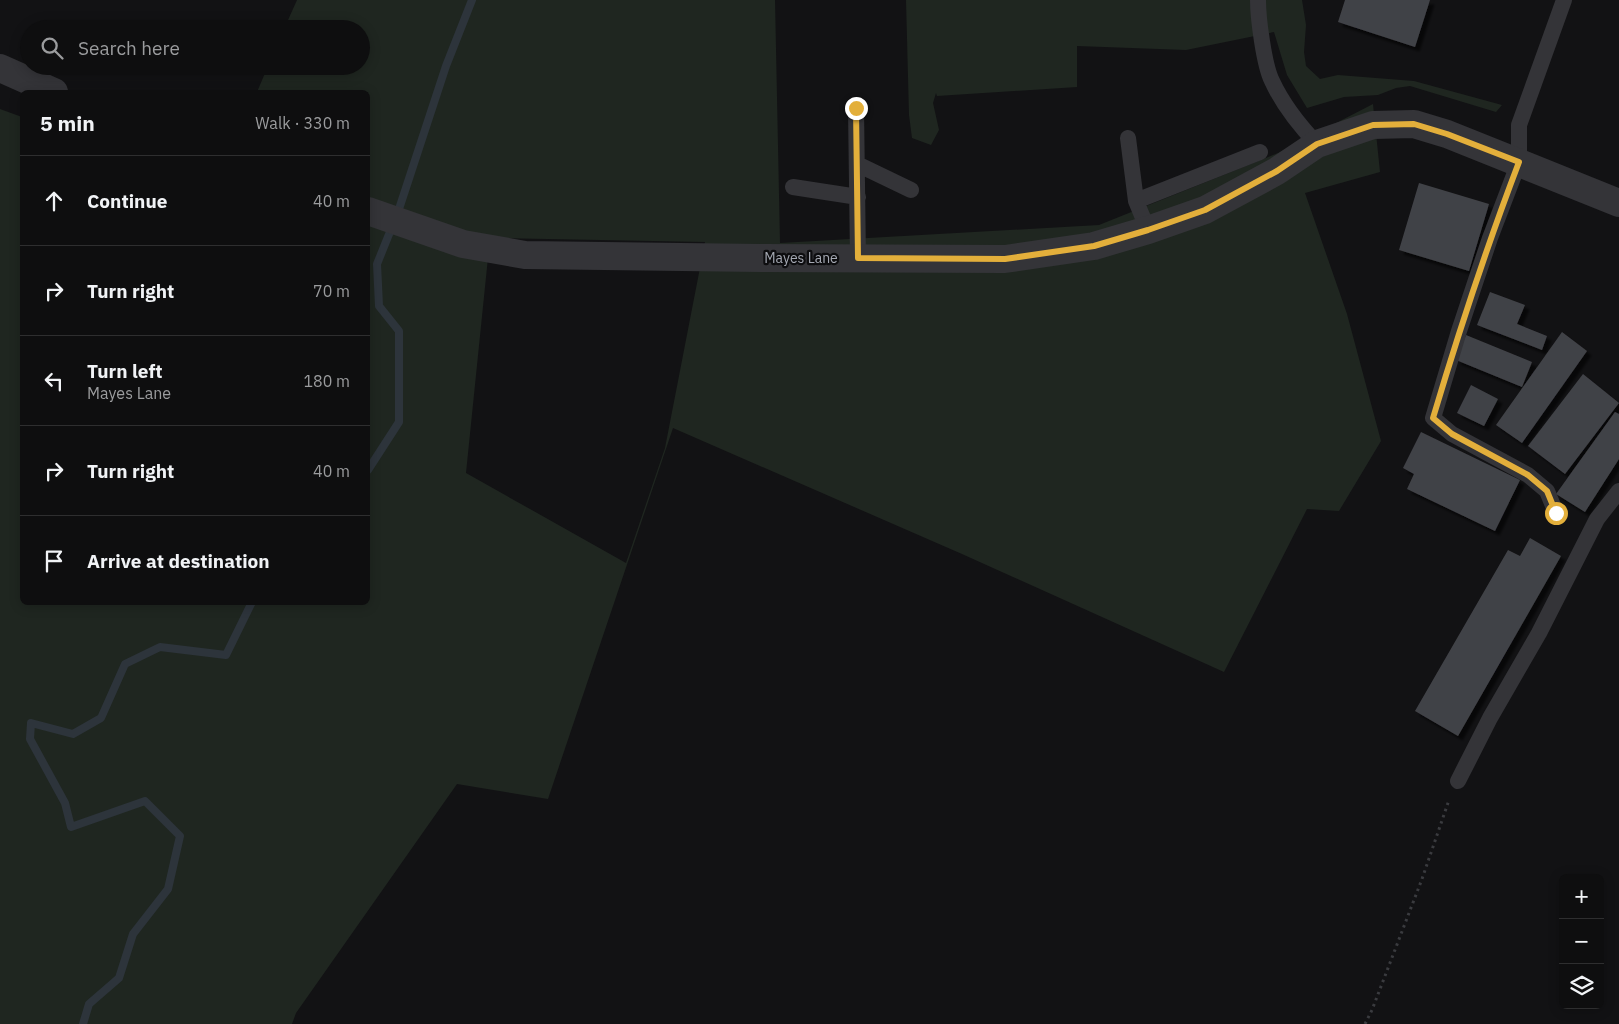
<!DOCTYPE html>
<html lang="en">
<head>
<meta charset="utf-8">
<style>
	body { margin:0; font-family:"IBM Plex Sans",sans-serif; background:#171718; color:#f1f3f6 }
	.controls { position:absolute; right:15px; bottom:15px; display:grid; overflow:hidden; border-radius:8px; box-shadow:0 2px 12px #0003 }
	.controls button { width:45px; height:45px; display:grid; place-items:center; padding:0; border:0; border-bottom:1px solid #2e2e2f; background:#0e0e0f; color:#f1f3f6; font:25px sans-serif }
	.stop { position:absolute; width:15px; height:15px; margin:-11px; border:4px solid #e3af3b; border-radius:50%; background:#fff }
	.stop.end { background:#e3af3b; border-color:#fff; box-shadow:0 1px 5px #0008 }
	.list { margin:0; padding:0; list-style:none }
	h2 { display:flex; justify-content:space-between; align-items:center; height:65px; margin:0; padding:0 20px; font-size:21px }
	h2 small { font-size:16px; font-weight:400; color:#9b9c9e }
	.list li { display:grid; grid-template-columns:32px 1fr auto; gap:15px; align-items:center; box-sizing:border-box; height:90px; padding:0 20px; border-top:1px solid #2e2e2f }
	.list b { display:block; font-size:19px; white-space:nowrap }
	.list p { margin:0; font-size:16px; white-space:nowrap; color:#9b9c9e }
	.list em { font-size:16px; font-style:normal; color:#9b9c9e }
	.icon { flex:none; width:28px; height:28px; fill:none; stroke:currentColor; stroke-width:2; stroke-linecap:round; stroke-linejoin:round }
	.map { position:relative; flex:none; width:1619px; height:1024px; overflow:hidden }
	.search { position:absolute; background:#0e0e0f; box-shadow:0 2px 12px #0003; left:20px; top:20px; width:350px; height:55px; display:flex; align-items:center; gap:12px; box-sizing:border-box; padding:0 18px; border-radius:28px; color:#9b9c9e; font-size:19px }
	.panel { position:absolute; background:#0e0e0f; box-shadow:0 2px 12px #0003; left:20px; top:90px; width:350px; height:515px; border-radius:8px }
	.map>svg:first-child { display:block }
	.green { fill:#1f2620; fill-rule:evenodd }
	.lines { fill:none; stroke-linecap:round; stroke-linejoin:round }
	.stream { stroke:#2d343b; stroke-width:8 }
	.building { fill:#414247; filter:url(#shadow) }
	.path { stroke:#3a3b3f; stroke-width:3; stroke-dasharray:2.5 4; stroke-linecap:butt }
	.lane { stroke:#343438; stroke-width:16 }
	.street { stroke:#343438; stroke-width:28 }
	.route { stroke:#e3af3b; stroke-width:6 }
	.labels { text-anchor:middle; stroke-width:4.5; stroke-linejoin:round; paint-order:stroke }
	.street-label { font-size:14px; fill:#a5a9b3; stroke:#0d0d0f }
</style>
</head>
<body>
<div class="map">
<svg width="1619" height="1024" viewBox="0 0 1619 1024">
	<defs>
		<filter id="shadow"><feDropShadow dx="4.5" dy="4.5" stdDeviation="1" flood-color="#0009"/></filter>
	</defs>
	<rect width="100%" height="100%" fill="#121214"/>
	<path class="green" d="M 297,0 L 775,0 L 780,243 L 1099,225 L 1278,153 L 1373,104 L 1380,172 L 1305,193 L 1347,314 L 1381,441 L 1339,511 L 1307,509 L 1224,672 L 962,554 L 673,428 L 548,799 L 457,784 L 296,1013 L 292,1024 L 0,1024 L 0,109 L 22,117 L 22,602 L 368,602 L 368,92 L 257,92 L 268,66 L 361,66 L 361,29 L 284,29 ZM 490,238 L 705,242 L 665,448 L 626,563 L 466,473 Z
		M 906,0 L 1302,0 L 1306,25 L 1304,52 L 1306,66 L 1320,79 L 1338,75 L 1414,81 L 1502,105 L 1496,112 L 1410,86 L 1396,88 L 1378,95 L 1344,97 L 1307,108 L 1287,75 L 1274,32 L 1186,50 L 1077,46 L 1077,87 L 937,96 L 936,93 L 933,103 L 939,130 L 931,145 L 912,138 L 909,115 Z"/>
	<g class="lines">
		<path class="stream" d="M 368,470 L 399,422 L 399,331 L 379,306 L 377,264 L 398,212 L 446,66 L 472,0
			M 83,1024 L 89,1004 L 119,978 L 133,934 L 168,889 L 180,836 L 145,801 L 71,827 L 65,803 L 30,739 L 31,723 L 73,734 L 101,718 L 125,664 L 160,647 L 226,655 L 252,602"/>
	</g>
	<path class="building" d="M 1345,0 L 1430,0 L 1415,47 L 1338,22 Z
		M 1419,183 L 1489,204 L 1469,271 L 1399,250 Z
		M 1490,292 L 1525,305 L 1517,324 L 1547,336 L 1542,350 L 1477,325 Z
		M 1562,332 L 1587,351 L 1522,443 L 1496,425 Z
		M 1466,335 L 1532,362 L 1522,387 L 1456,360 Z
		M 1583,374 L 1619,403 L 1565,474 L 1528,446 Z
		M 1471,385 L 1498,399 L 1484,426 L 1457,413 Z
		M 1615,412 L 1619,414 L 1619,459 L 1585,512 L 1556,494 Z
		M 1421,432 L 1520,480 L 1495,531 L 1407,489 L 1414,474 L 1403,468 Z
		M 1530,538 L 1561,556 L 1458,736 L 1415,711 L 1508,550 L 1520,556 Z"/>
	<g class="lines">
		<path class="path" d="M 1365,1024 L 1372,1010 L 1422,879 L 1449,800"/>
		<path class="lane" d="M 1258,0 C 1258,18 1264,65 1272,81 C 1283,105 1299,125 1317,144
			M 856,108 L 858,259
			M 1128,138 L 1136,201 L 1148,230
			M 857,164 L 911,190
			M 793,187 L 858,197
			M 1136,201 L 1260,152
			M 1556,513 L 1547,491 L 1528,475 L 1452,434 L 1433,418 L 1459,331 L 1490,238 L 1519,162 L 1519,125 L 1564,0
			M 1458,781 L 1490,718 L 1539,633 L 1597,519 L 1619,491"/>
		<path class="street" d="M 0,68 L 54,92
			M 368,211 L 463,244 L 525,255 L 760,258 L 1005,259 L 1094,246 L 1148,230 L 1205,210 L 1277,171 L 1317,144 L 1373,125 L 1414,124 L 1447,134 L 1619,203"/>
	</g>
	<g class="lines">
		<path class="route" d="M 856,108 L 858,258 L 1005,259 L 1094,246 L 1148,230 L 1205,210 L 1277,171 L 1317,144 L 1373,125 L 1414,124 L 1447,134 L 1519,162 C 1487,246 1459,331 1433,418 L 1452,434 L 1528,475 L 1547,491 L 1556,513"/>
	</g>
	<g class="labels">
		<g class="street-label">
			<text x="801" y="263">Mayes Lane</text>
		</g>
	</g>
</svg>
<div class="controls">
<button>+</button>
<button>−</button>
<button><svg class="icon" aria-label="layers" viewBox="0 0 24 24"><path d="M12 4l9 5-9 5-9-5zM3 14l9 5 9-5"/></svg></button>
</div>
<div class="stop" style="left:1556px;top:513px"></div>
<div class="stop end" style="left:856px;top:108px"></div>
<div class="search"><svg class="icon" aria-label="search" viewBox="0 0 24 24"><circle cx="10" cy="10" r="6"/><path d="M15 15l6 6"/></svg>Search here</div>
<section class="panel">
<h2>5 min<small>Walk · 330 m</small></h2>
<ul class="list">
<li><svg class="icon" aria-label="ahead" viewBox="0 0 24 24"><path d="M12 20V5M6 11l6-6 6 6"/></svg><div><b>Continue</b></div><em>40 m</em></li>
<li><svg class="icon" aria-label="right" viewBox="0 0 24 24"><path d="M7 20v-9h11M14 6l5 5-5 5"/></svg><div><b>Turn right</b></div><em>70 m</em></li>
<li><svg class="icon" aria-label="left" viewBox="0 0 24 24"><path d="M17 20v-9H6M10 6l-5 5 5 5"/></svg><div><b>Turn left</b><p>Mayes Lane</p></div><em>180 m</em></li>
<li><svg class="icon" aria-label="right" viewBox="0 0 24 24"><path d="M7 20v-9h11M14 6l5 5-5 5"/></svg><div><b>Turn right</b></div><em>40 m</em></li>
<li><svg class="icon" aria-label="arrive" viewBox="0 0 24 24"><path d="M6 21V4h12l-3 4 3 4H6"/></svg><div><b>Arrive at destination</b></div></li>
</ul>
</section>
</div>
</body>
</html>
